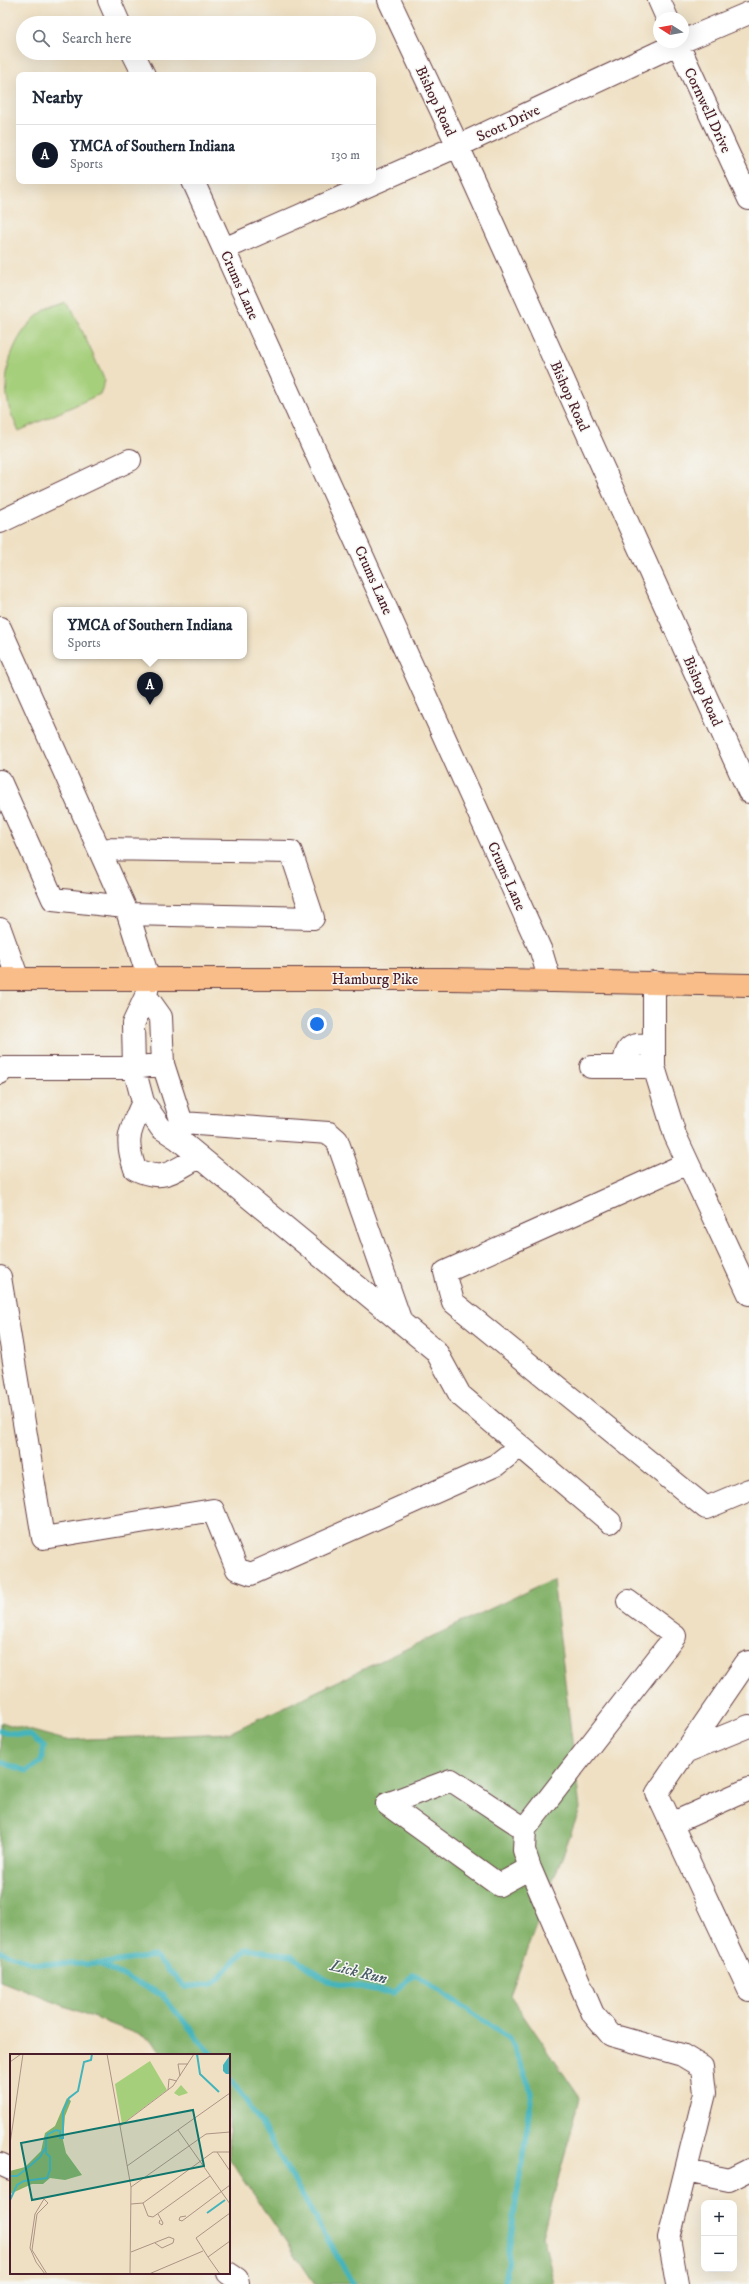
<!DOCTYPE html>
<html lang="en">
<head>
<meta charset="utf-8">
<style>
	body { margin:0; font-family:"IM FELL DW Pica",serif; background:#f6f6f7; color:#1f2937 }
	.controls { position:absolute; right:12px; bottom:12px; display:grid; overflow:hidden; border-radius:8px; box-shadow:0 4px 16px #0002 }
	.controls button { width:36px; height:36px; display:grid; place-items:center; padding:0; border:0; border-bottom:1px solid #e0e1e3; background:#fff; color:#1f2937; font:20px sans-serif }
	.compass { position:absolute; left:653px; top:12px; width:36px; height:36px; border-radius:50%; background:#fff; box-shadow:0 4px 16px #0002; rotate:281deg }
	.you { position:absolute; left:317px; top:1024px; width:14px; height:14px; margin:-10px; border:3px solid #fff; border-radius:50%; background:#1a73e8; box-shadow:0 0 0 6px #1a73e833 }
	.badge { display:grid; place-items:center; width:26px; height:26px; border-radius:50%; background:#111827; color:#fff; font-size:13px; font-weight:700 }
	.pin { position:absolute; translate:-50% -33px; filter:drop-shadow(0 1px 2px #0008) }
	.pin::after { content:''; position:absolute; top:21px; width:14px; height:12px; background:inherit; clip-path:polygon(0 0,100% 0,50% 100%) }
	.popup { position:absolute; left:53px; top:607px; width:194px; height:52px; box-sizing:border-box; display:grid; place-content:center; border-radius:8px; background:#fff; filter:drop-shadow(0 1px 3px #0005); font-size:13px; white-space:nowrap; color:#747a83 }
	.popup b { font-size:15px; color:#1f2937 }
	.popup::after { content:''; position:absolute; left:50%; top:100%; margin-left:-8px; border:8px solid transparent; border-top-color:#fff }
	.list { margin:0; padding:0; list-style:none }
	h2 { display:flex; justify-content:space-between; align-items:center; height:52px; margin:0; padding:0 16px; font-size:17px }
	h2 small { font-size:13px; font-weight:400; color:#747a83 }
	.list li { display:grid; grid-template-columns:26px 1fr auto; gap:12px; align-items:center; box-sizing:border-box; height:60px; padding:0 16px; border-top:1px solid #e0e1e3 }
	.list b { display:block; font-size:15px; white-space:nowrap }
	.list p { margin:0; font-size:13px; white-space:nowrap; color:#747a83 }
	.list em { font-size:13px; font-style:normal; color:#747a83 }
	.icon { flex:none; width:22px; height:22px; fill:none; stroke:currentColor; stroke-width:2; stroke-linecap:round; stroke-linejoin:round }
	.map { position:relative; flex:none; width:749px; height:2284px; overflow:hidden }
	.search { position:absolute; background:#fff; box-shadow:0 4px 16px #0002; left:16px; top:16px; width:360px; height:44px; display:flex; align-items:center; gap:10px; box-sizing:border-box; padding:0 14px; border-radius:22px; color:#747a83; font-size:15px }
	.panel { position:absolute; background:#fff; box-shadow:0 4px 16px #0002; left:16px; top:72px; width:360px; height:112px; border-radius:8px }
	.map>svg:first-child { display:block }
	.green { fill:#a6cf7b; stroke:#787753 }
	.forest { fill:#84b26b; stroke:#67684b }
	.lines { fill:none; stroke-linecap:round; stroke-linejoin:round }
	.stream { stroke:#44b4bc; stroke-width:5.5 }
	.minor-casing { stroke:#633c42; stroke-width:24 }
	.major-casing { stroke:#633c42; stroke-width:24 }
	.minor { stroke:#fff; stroke-width:22 }
	.major { stroke:#f8bd89; stroke-width:22 }
	.labels { text-anchor:middle; stroke-width:3; stroke-linejoin:round; paint-order:stroke }
	.street-label { font-size:15px; fill:#4a1f2b; stroke:#f6f6f2 }
	.water-label { font-size:16px; font-style:italic; fill:#485b65; stroke:#f6f6f2 }
	.inset-river { fill:none; stroke:#44b4bc; stroke-width:2 }
	.inset-road { fill:none; stroke:#ad9386; stroke-width:1 }
	.view { fill:#0f766e; fill-opacity:0.15; stroke:#0f766e; stroke-width:2 }
	.inset-edge { fill:none; stroke:#4a1f2b; stroke-width:2 }
</style>
</head>
<body>
<div class="map">
<svg width="749" height="2284" viewBox="0 0 749 2284">
	<rect width="100%" height="100%" fill="#f6f6f2"/>
	<filter id="ink" filterUnits="userSpaceOnUse"><feTurbulence type="fractalNoise" baseFrequency=".025" numOctaves="2"/><feDisplacementMap in="SourceGraphic" scale="8" xChannelSelector="R" yChannelSelector="G"/><feConvolveMatrix kernelMatrix="1 2 1 2 8 2 1 2 1" color-interpolation-filters="sRGB"/></filter>
	<filter id="wash" filterUnits="userSpaceOnUse"><feTurbulence type="fractalNoise" baseFrequency=".012" numOctaves="4" result="noise"/><feDisplacementMap in="SourceGraphic" scale="16" xChannelSelector="R" yChannelSelector="G"/><feGaussianBlur stdDeviation="0.9" result="paint"/><feColorMatrix in="noise" values="0 0 0 0 0 0 0 0 0 0 0 0 0 0 0 0 0 1.4 0 .05"/><feComposite in="paint" operator="in"/></filter>
	<g filter="url(#wash)">
		<rect width="100%" height="100%" fill="#efe0c3"/>
		<path class="green" d="M 68,300 L 105,381 L 100,394 L 19,431 C 15,422 9,412 8,402 C 1,367 16,330 45,310 C 51,305 61,303 68,300 Z"/>
		<path class="forest" d="M 553,1579 L 580,1809 L 510,1995 L 580,2098 L 543,2236 L 554,2284 L 315,2284 L 229,2158 L 229,2055 L 162,2055 L 152,2040 L 0,1981 L 0,1722 L 65,1740 L 229,1733 Z"/>
		<g class="lines">
			<path class="stream" d="M 0,1731 L 31,1736 L 44,1747 L 41,1762 L 27,1771 L 0,1762
				M 0,1951 L 35,1964 L 100,1964 L 154,1956 L 185,1987 L 213,1984 L 246,1949 L 292,1956 L 328,1981 L 393,1993 L 414,1974 L 510,2038 L 532,2093 L 504,2284
				M 100,1964 L 162,1995 L 212,2055
				M 229,2077 L 259,2120 L 353,2284"/>
		</g>
	</g>
	<g filter="url(#ink)">
		<g class="lines">
			<g class="minor-casing">
				<path id="minor" d="M 109,0 L 119,23
					M 389,0 L 458,146 L 749,792
					M 659,0 L 667,18
					M 683,41 L 749,13
					M 677,42 L 749,199
					M 133,53 L 144,75
					M 193,181 L 541,951 L 550,981
					M 224,249 L 458,146 L 681,42
					M 0,522 L 130,460
					M 0,628 L 128,914 L 149,980 L 146,996 L 133,1024 L 134,1068 L 143,1102 L 161,1128 L 178,1139 L 436,1351 L 460,1395 L 610,1522
					M 0,781 L 53,899 L 125,907
					M 100,849 L 291,852 L 313,918 L 128,914
					M 0,929 L 18,979
					M 654,982 L 654,1067 L 675,1135 L 749,1294
					M 146,996 L 161,1017 L 163,1064 L 182,1123 L 179,1136
					M 591,1067 L 654,1067
					M 624,1067 C 625,1043 633,1045 654,1044
					M 0,1073 L 4,1068 L 134,1068 L 163,1064
					M 143,1102 C 130,1131 124,1138 135,1169 C 164,1183 173,1171 199,1157
					M 182,1123 L 329,1133 L 337,1140 L 401,1322
					M 688,1163 L 445,1272 L 453,1302 L 706,1508 L 749,1490
					M 0,1277 L 43,1538 L 213,1510 L 237,1569 L 251,1574 L 496,1465 L 519,1447
					M 628,1601 L 675,1636 L 525,1829 L 524,1850 L 530,1868 L 593,2014 L 611,2035 L 682,2055 L 702,2067 L 705,2093 L 669,2238 L 677,2284
					M 749,1662 L 746,1663 L 657,1793 L 749,1990
					M 685,1752 L 749,1726
					M 671,1824 L 749,1789
					M 525,1829 L 451,1780 L 387,1804 L 499,1885 L 530,1868
					M 0,2164 L 11,2169
					M 686,2171 L 729,2180 L 749,2170
					M 228,2273 L 237,2279 L 238,2284"/>
			</g>
			<g class="major-casing">
				<path id="major" d="M 0,979 L 449,979 L 749,985"/>
			</g>
			<use href="#minor" class="minor"/>
			<use href="#major" class="major"/>
		</g>
	</g>
	<g class="labels">
		<g class="street-label">
			<text transform="translate(436 101) rotate(65)" y="5">Bishop Road</text>
			<text transform="translate(708 110) rotate(65)" y="5">Cornwell Drive</text>
			<text transform="translate(508 123) rotate(-25)" y="5">Scott Drive</text>
			<text transform="translate(240 285) rotate(66)" y="5">Crums Lane</text>
			<text transform="translate(570 396) rotate(66)" y="5">Bishop Road</text>
			<text transform="translate(374 580) rotate(66)" y="5">Crums Lane</text>
			<text transform="translate(703 691) rotate(66)" y="5">Bishop Road</text>
			<text transform="translate(507 876) rotate(66)" y="5">Crums Lane</text>
			<text x="375" y="984">Hamburg Pike</text>
		</g>
		<g class="water-label">
			<text transform="translate(359 1971) rotate(14)" y="6">Lick Run</text>
		</g>
	</g>
	<g transform="translate(10 2054)">
		<rect width="220" height="220" fill="#efe0c3"/>
		<path d="M 140,7 L 157,36 L 112,70 L 105,30 ZM 171,31 L 178,39 L 169,42 L 164,39 Z" fill="#a6cf7b"/>
		<path d="M 57,44 L 61,47 L 55,62 L 53,86 L 56,99 L 72,121 L 55,126 L 40,124 L 33,130 L 22,130 L 0,140 L 0,117 L 15,113 L 31,97 L 35,79 L 45,72 Z" fill="#84b26b"/>
		<path d="M 220,1 L 220,20 L 216,20 L 213,17 L 213,11 Z" fill="#44b4bc"/>
		<path class="inset-river" d="M 187,0 L 190,20 L 209,38M 0,122 L 7,122 L 15,116 L 30,103 L 36,93M 0,146 L 7,131 L 14,127 L 37,124 L 40,116 L 40,103 L 36,99 L 36,84 L 38,80 L 46,76 L 50,77 L 50,84 L 53,84 L 53,57 L 59,44 L 68,37 L 74,8 L 81,6 L 82,0M 197,159 L 215,146"/>
		<path class="inset-road" d="M 97,0 L 121,133 L 120,220M 0,8 L 11,0M 170,22 L 168,10 L 178,10M 158,36 L 159,25 L 167,27M 110,72 L 163,32 L 184,0M 168,76 L 220,150M 0,90 L 13,0M 207,98 L 220,117M 117,112 L 220,39M 121,133 L 196,80 L 220,78M 133,149 L 138,162 L 143,163 L 200,122M 121,150 L 133,149 L 203,98 L 220,98M 220,159 L 186,184 L 198,203 L 220,187M 148,160 L 153,169 L 152,171 L 149,169 L 150,166M 176,162 L 170,163 L 169,166 L 172,167 L 220,131M 121,198 L 159,183 L 164,185 L 163,189 L 152,194 L 145,189M 198,203 L 210,220M 35,220 L 26,208 L 20,194 L 25,160 L 34,145 L 38,149 L 27,160 L 22,196 L 37,220M 139,220 L 193,197"/>
		<path class="view" d="M 183,56 L 194,112 L 22,146 L 11,89 Z"/>
		<rect width="220" height="220" class="inset-edge"/>
	</g>
</svg>
<div class="controls">
<button>+</button>
<button>−</button>
</div>
<svg class="compass" viewBox="-18 -18 36 36"><path d="M0-13l5 13h-10z" fill="#e53935"/><path d="M0 13l5-13h-10z" fill="#747a83"/></svg>
<div class="you"></div>
<div class="pin badge" style="left:150px;top:705px">A</div>
<div class="popup"><b>YMCA of Southern Indiana</b>Sports</div>
<div class="search"><svg class="icon" aria-label="search" viewBox="0 0 24 24"><circle cx="10" cy="10" r="6"/><path d="M15 15l6 6"/></svg>Search here</div>
<section class="panel">
<h2>Nearby<small></small></h2>
<ul class="list">
<li><span class="badge">A</span><div><b>YMCA of Southern Indiana</b><p>Sports</p></div><em>130 m</em></li>
</ul>
</section>
</div>
</body>
</html>
